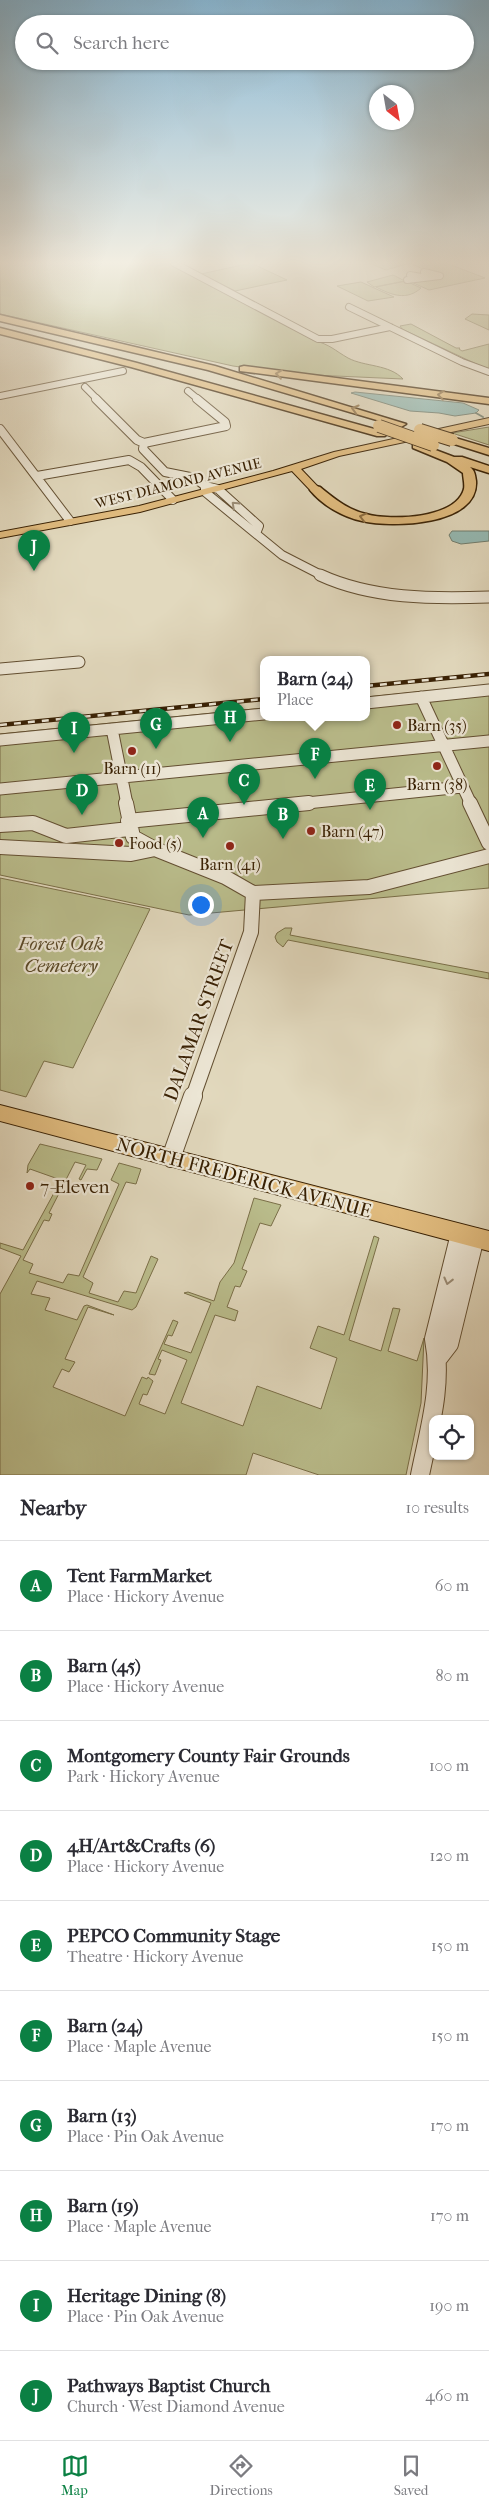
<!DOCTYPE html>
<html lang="en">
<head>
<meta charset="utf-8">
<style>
	body { margin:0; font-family:"IM FELL French Canon",serif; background:#f2f2f3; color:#2b2b33 }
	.controls { position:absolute; right:15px; bottom:15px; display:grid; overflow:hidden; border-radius:10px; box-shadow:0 1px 4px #0004 }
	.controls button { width:45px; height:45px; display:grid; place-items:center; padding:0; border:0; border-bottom:1px solid #e1e1e2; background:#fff; color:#2b2b33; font:25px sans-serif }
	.compass { position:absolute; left:369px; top:85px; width:45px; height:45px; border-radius:50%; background:#fff; box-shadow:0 1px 4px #0004; rotate:149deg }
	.you { position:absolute; left:200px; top:904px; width:18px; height:18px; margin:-12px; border:4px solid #fff; border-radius:50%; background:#1a73e8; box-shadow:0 0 0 8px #1a73e833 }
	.badge { display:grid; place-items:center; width:32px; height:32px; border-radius:50%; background:#0b8043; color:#fff; font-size:16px; font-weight:700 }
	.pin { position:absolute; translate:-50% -41px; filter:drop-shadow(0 1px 2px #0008) }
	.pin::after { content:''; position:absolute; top:26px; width:18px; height:15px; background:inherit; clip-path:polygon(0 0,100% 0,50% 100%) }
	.popup { position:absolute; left:260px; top:656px; width:110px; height:65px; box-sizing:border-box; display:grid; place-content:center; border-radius:10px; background:#fff; filter:drop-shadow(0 1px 4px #0005); font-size:16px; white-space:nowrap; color:#7c7c81 }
	.popup b { font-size:19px; color:#2b2b33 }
	.popup::after { content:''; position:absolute; left:50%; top:100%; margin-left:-10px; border:10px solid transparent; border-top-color:#fff }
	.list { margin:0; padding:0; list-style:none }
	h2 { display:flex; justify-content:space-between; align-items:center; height:65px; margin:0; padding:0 20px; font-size:21px }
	h2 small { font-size:16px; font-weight:400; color:#7c7c81 }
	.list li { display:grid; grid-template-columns:32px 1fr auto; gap:15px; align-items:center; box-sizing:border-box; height:90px; padding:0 20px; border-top:1px solid #e1e1e2 }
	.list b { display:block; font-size:19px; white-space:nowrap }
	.list p { margin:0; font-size:16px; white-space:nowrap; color:#7c7c81 }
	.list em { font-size:16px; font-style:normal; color:#7c7c81 }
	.icon { flex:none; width:28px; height:28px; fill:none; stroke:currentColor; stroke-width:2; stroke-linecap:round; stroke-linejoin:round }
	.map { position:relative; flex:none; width:489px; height:1475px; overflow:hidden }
	.search { position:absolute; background:#fff; box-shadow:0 1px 4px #0004; left:15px; right:15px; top:15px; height:55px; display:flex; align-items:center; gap:12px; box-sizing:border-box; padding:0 18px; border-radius:28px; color:#7c7c81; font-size:19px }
	.sheet { height:965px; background:#fff }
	nav { display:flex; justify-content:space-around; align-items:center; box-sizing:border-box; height:70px; border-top:1px solid #e1e1e2; background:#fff; font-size:14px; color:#7c7c81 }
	nav a { display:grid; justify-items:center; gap:2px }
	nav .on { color:#0b8043 }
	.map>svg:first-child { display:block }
	.green { fill:#babd8c; stroke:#7a6f48 }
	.water { fill:#95bab4; stroke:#707d6e }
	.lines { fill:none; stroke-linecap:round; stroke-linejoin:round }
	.stream { stroke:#707d6e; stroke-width:2 }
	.minor-far4-casing { stroke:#634f32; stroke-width:8 }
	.minor-far3-casing { stroke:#634f32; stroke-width:10 }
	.minor-far2-casing { stroke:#634f32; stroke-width:13 }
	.minor-far1-casing { stroke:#634f32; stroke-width:16 }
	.minor-casing { stroke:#634f32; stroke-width:20 }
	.major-casing { stroke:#392104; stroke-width:2 }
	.highway-casing { stroke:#392104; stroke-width:3 }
	.minor-far4 { stroke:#ece6d5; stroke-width:6 }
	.minor-far3 { stroke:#ece6d5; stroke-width:8 }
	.minor-far2 { stroke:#ece6d5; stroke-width:11 }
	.minor-far1 { stroke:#ece6d5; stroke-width:14 }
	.minor { stroke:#ece6d5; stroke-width:18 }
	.major { fill:#e1bc7f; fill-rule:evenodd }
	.highway { fill:#e1bc7f; fill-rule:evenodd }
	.rail-casing { stroke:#392104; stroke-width:4.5 }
	.rail { stroke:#ece6d5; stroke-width:2.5; stroke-dasharray:7; stroke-linecap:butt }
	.highway-bridge-casing { stroke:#392104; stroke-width:14; stroke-linecap:butt }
	.highway-bridge { stroke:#e1bc7f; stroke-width:12 }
	.oneway { stroke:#8d6e42 }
	.oneway2 { stroke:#9b8d77 }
	.poi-dot { fill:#8f2418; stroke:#ece6d5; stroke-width:2 }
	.labels { text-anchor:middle; stroke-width:4.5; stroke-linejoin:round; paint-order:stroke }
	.far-street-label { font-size:14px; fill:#392104; stroke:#ece6d5 }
	.poi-label { font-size:16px; fill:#392104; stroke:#ece6d5; text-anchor:start }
	.near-park-label { font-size:19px; font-style:italic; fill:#594826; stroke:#ece6d5 }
	.near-street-label { font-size:19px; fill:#392104; stroke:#ece6d5 }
	.near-poi-label { font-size:19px; fill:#392104; stroke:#ece6d5; text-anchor:start }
</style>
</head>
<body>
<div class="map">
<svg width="489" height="1475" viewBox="0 0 489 1475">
	<rect width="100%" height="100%" fill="#e2d9be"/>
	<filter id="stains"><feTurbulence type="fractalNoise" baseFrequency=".004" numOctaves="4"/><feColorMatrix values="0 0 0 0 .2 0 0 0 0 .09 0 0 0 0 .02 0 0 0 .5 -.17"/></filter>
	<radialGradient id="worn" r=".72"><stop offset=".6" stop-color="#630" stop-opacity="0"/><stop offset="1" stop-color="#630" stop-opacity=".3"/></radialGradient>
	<path class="green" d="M 0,263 L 171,263 L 313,340 C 331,345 334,350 348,358 C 365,367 389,364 403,379 L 291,374 L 233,366 L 0,314 Z
		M 251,263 L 287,280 L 235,291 L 201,274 Z
		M 369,263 L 446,263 L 485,278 L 429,290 L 409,281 L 427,271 L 410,263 L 386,270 Z
		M 393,275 L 405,281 L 374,287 L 367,282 Z
		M 406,281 L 421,288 C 407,301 391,295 376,287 Z
		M 361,282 L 394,297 L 368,301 L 337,286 Z
		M 472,314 L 489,315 L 489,330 L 465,319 Z
		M 411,324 L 456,348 L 460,348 L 459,349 L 462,351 L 489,344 L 489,370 L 402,329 L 400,326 Z
		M 489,427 L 489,445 L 452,433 Z
		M 489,685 L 489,888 L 189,915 L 0,875 L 0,734 L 264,708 L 264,718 L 366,718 L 366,697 Z
		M 0,878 L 150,909 L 73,1068 L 44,1061 L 26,1097 L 0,1090 Z
		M 285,928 L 292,928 L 290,935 L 489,973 L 489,979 L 288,940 L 283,947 L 277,942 L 275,937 L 277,933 Z
		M 40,1144 L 102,1159 L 97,1170 L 87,1169 L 81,1180 L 79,1179 L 86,1165 L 75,1162 L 49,1213 L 52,1214 L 49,1221 L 44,1220 L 23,1260 L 33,1264 L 29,1273 L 63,1283 L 68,1274 L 79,1276 L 119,1184 L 111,1180 L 119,1163 L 141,1169 L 136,1184 L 126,1182 L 83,1277 L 93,1283 L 89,1293 L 118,1302 L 124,1291 L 136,1293 L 151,1256 L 158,1259 L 136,1307 L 132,1310 L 37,1281 L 31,1294 L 50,1298 L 45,1310 L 77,1320 L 84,1306 L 87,1305 L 114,1315 L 88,1307 L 65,1359 L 75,1362 L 69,1372 L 62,1369 L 53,1387 L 125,1416 L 142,1377 L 147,1379 L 148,1377 L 153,1381 L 147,1395 L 143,1394 L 139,1404 L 165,1414 L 187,1360 L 162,1350 L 158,1359 L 161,1360 L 155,1375 L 149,1374 L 173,1320 L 178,1322 L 172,1336 L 168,1335 L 164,1344 L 191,1353 L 211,1303 L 184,1293 L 188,1292 L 214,1301 L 220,1282 L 234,1263 L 254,1198 L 281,1205 L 271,1226 L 260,1223 L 242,1269 L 247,1271 L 240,1287 L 235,1286 L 227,1307 L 238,1311 L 235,1321 L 215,1315 L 181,1403 L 243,1426 L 257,1386 L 321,1409 L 337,1358 L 310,1348 L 318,1326 L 344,1335 L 374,1236 L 379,1238 L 349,1340 L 381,1351 L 393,1308 L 400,1309 L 388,1351 L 417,1361 L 424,1338 L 421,1403 L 406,1475 L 319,1475 L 253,1453 L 246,1475 L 0,1475 L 0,1294 L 21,1256 L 0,1248 L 0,1243 L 23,1250 L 61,1180 L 30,1169 L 27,1173 L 28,1165 Z"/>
	<path class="water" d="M 355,392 L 463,403 L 479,410 L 476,413 L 455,416 L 439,413 L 410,411 L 351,393 Z
		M 452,531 L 489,531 L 489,541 L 461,544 L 452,541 L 449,535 Z"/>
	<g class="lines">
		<path class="stream" d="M 476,413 L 483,417"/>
		<g class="minor-far4-casing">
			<path id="minor-far4" d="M 174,263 L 318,339 L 332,339 L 390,327
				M 424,272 L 440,276 L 407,280 L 418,278 L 410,275 L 421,277 L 429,274 Z
				M 349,307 L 462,362 L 489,372
				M 85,387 L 98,400
				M 188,391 L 199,400
				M 0,396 L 123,371"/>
		</g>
		<g class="minor-far3-casing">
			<path id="minor-far3" d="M 96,399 L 137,440 L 144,443
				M 197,399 L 225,422 L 226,426 L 144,443 L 143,449 L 165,472 L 195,478 L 205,486 L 218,489 L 259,526 L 257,531
				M 0,429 L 70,521
				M 37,476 L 129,460 L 141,467 L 173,500
				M 205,486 L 205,492 L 282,555 L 323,576"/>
		</g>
		<g class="minor-far2-casing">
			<path id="minor-far2" d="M 320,575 C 372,599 433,599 489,597
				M 0,669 L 79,662
				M 421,697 L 471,804
				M 366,703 L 489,690
				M 112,729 L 127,804
				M 0,740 L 264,714
				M 0,789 L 489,741
				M 297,804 L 462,787"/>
		</g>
		<g class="minor-far1-casing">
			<path id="minor-far1" d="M 126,803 L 133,837 L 155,849 L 225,877 L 253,893 L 369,887 L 489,856
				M 470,803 L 489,843
				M 128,821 L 309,803
				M 0,825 L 33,823 L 66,836 L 129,829
				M 0,847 L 131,854 L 155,849
				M 193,1097 L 251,932 L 253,893"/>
		</g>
		<g class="minor-casing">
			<path id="minor" d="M 171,1158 L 193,1096
				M 439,1357 L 449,1344 L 475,1237
				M 420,1475 C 429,1430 443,1385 434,1339 L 460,1234"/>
		</g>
		<g class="major-casing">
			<path id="major" d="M 489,418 L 489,424 L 339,456 L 301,469 L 321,490 L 316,493 L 312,492 L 292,471 L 140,512 L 0,538 L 0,532 L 139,506 L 273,471 L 334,452 Z
				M 0,1105 L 489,1231 L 489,1251 L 0,1121 Z"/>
		</g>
		<g class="highway-casing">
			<path id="highway" d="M 0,315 L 215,366 L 406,424 L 401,427 L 397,426 L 208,370 L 0,321 Z
				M 0,328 L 137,363 L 385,432 L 387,434 L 385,436 L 377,436 L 131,367 L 0,334 Z
				M 244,366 L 489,398 L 489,404 L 240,371 L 240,367 Z
				M 452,437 L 489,448 L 489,455 L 448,442 L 448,438 Z
				M 417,443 L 454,457 L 462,457 L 489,466 L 489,473 L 470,467 C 475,471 475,475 476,481 C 479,526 391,528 362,521 C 343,517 322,505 310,490 L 316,486 L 320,487 C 335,499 348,510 366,514 C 390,521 456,519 464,489 C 465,484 463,477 463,473 L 447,462 L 413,448 L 413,444 Z"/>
		</g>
		<use href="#minor-far4" class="minor-far4"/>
		<use href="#minor-far3" class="minor-far3"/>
		<use href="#minor-far2" class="minor-far2"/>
		<use href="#minor-far1" class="minor-far1"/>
		<use href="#minor" class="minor"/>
		<use href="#major" class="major"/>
		<use href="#highway" class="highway"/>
		<g class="rail-casing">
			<path id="rail" d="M 366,686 L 489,674
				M 0,725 L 264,699"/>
		</g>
		<use href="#rail" class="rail"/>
		<g class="highway-bridge-casing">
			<path id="highway-bridge" d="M 379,426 L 433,445
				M 420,430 L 452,440"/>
		</g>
		<use href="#highway-bridge" class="highway-bridge"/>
	</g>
	<defs><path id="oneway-chevron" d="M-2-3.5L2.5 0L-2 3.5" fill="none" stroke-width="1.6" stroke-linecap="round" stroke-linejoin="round" transform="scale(1.25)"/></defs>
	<g class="oneway">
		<use href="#oneway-chevron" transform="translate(279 374) rotate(-172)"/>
		<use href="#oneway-chevron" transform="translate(441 395) rotate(-173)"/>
		<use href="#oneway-chevron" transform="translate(355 409) rotate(-164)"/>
		<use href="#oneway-chevron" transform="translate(363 517) rotate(-166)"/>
	</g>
	<g class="oneway2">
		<use href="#oneway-chevron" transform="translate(235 505) rotate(-137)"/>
		<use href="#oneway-chevron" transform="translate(448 1281) rotate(104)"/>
	</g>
	<linearGradient id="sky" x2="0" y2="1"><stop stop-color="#87b6d3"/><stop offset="0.56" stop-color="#f2eee2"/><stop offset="1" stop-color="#f2eee2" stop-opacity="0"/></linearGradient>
	<rect width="489" height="469" fill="url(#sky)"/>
	<g class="poi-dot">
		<circle cx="397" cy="725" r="5"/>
		<circle cx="132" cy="751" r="5"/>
		<circle cx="437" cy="766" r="5"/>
		<circle cx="311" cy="831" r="5"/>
		<circle cx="119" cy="843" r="5"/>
		<circle cx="230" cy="846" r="5"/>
		<circle cx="30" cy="1186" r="5"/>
	</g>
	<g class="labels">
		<g class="far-street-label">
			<text transform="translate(178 483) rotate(-14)" y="5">WEST DIAMOND AVENUE</text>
		</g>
		<g class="poi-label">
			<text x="407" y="731">Barn (35)</text>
			<text x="132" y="774" text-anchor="middle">Barn (11)</text>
			<text x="437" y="790" text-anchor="middle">Barn (38)</text>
			<text x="321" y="837">Barn (47)</text>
			<text x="129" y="849">Food (5)</text>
			<text x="230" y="870" text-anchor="middle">Barn (41)</text>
		</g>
		<g class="near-park-label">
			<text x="61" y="950">Forest Oak<tspan x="61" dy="22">Cemetery</tspan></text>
		</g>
		<g class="near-street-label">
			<text transform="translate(198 1020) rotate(-70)" y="7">DALAMAR STREET</text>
			<text transform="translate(244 1177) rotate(15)" y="7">NORTH FREDERICK AVENUE</text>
		</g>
		<g class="near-poi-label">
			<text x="40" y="1193">7-Eleven</text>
		</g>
	</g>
	<rect width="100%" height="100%" filter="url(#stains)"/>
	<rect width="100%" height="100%" fill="url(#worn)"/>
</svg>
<div class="controls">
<button><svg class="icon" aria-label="locate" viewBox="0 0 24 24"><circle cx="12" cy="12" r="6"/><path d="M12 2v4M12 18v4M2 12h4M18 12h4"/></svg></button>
</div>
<svg class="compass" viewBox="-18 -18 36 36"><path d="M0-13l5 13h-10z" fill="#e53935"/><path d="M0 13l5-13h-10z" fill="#7c7c81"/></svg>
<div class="you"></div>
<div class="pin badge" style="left:203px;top:838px">A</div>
<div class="pin badge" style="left:283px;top:839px">B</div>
<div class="pin badge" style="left:244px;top:805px">C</div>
<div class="pin badge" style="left:82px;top:815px">D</div>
<div class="pin badge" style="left:370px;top:810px">E</div>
<div class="pin badge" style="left:315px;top:779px">F</div>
<div class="popup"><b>Barn (24)</b>Place</div>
<div class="pin badge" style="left:156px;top:749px">G</div>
<div class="pin badge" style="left:230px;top:742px">H</div>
<div class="pin badge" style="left:74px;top:753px">I</div>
<div class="pin badge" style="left:34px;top:571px">J</div>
<div class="search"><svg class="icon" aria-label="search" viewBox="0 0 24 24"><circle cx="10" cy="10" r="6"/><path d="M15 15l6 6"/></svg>Search here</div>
</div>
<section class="sheet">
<h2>Nearby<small>10 results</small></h2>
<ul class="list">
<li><span class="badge">A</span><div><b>Tent FarmMarket</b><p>Place · Hickory Avenue</p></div><em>60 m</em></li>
<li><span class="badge">B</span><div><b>Barn (45)</b><p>Place · Hickory Avenue</p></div><em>80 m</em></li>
<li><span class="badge">C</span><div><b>Montgomery County Fair Grounds</b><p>Park · Hickory Avenue</p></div><em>100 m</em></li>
<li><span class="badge">D</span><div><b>4H/Art&amp;Crafts (6)</b><p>Place · Hickory Avenue</p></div><em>120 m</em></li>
<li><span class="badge">E</span><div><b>PEPCO Community Stage</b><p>Theatre · Hickory Avenue</p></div><em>150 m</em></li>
<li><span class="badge">F</span><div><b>Barn (24)</b><p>Place · Maple Avenue</p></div><em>150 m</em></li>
<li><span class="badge">G</span><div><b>Barn (13)</b><p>Place · Pin Oak Avenue</p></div><em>170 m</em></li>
<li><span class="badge">H</span><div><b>Barn (19)</b><p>Place · Maple Avenue</p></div><em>170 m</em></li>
<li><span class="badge">I</span><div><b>Heritage Dining (8)</b><p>Place · Pin Oak Avenue</p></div><em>190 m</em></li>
<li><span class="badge">J</span><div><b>Pathways Baptist Church</b><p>Church · West Diamond Avenue</p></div><em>460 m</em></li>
</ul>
</section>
<nav>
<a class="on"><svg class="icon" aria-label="map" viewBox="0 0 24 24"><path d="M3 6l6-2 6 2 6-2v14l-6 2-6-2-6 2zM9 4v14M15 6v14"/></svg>Map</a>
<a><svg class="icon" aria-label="directions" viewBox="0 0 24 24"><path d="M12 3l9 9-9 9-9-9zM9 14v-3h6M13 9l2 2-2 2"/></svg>Directions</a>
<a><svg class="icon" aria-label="saved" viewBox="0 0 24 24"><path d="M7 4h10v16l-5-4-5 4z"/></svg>Saved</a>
</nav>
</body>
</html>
